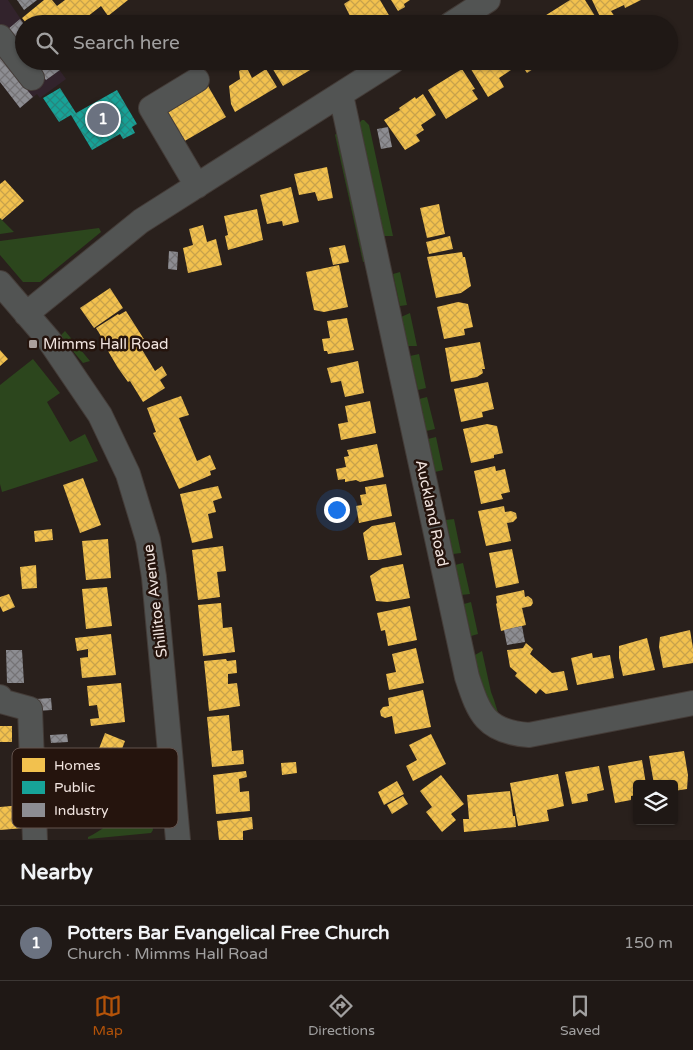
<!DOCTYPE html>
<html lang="en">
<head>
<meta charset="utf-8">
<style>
	body { margin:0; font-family:"Varela Round",sans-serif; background:#27211e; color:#f1f3f6 }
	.controls { position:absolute; right:15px; bottom:15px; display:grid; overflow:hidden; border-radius:5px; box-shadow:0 1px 4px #0004 }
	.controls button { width:45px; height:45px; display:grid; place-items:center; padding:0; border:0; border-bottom:1px solid #3c3734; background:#1f1815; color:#f1f3f6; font:25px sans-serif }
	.you { position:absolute; left:336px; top:509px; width:18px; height:18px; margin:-12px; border:4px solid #fff; border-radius:50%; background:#1a73e8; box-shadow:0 0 0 8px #1a73e833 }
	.badge { display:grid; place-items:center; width:32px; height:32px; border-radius:50%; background:#b45309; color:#fff; font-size:16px; font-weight:700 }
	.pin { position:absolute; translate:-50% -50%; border:2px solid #fff; box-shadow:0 1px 5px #0006 }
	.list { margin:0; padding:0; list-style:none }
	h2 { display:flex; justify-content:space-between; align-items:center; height:65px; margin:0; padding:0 20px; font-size:21px }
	h2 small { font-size:16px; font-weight:400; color:#a1a0a0 }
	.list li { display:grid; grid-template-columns:32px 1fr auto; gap:15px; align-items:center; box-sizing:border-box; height:75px; padding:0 20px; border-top:1px solid #3c3734 }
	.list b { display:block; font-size:19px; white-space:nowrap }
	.list p { margin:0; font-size:16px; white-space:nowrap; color:#a1a0a0 }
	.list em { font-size:16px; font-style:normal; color:#a1a0a0 }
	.icon { flex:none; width:28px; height:28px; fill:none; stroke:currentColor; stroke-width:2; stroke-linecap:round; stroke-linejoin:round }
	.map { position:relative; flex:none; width:693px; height:840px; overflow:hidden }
	.search { position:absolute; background:#1f1815; box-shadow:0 1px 4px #0004; left:15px; right:15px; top:15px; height:55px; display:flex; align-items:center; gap:12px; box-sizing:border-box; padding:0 18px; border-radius:28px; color:#a1a0a0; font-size:19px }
	.sheet { height:140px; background:#1f1815 }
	nav { display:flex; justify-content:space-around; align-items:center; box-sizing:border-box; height:70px; border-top:1px solid #3c3734; background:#1f1815; font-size:14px; color:#a1a0a0 }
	nav a { display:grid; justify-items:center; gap:2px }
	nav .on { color:#b45309 }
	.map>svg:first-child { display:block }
	.industrial { fill:#32232c }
	.grass { fill:#2c461d }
	.homes { fill:url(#homes-cross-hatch) }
	.public { fill:url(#public-cross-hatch) }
	.industry { fill:url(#industry-cross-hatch) }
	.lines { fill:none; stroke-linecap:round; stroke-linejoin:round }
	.minor-casing { stroke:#443c38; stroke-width:26 }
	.minor { stroke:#525453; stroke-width:24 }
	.poi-dot { fill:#ab9f9b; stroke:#25140d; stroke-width:2 }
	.labels { text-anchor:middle; stroke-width:5; stroke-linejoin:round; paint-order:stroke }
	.poi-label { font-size:15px; fill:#f1e4df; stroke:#25140d; text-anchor:start }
	.street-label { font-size:15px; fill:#f1e4df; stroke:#25140d }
	.key { fill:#25140d; stroke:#62524c; stroke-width:1 }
	.key-label { font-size:14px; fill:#f1e4df }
</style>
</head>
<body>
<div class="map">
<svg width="693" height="840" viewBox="0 0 693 840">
	<defs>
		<pattern id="homes-cross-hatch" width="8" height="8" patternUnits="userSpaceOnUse" patternTransform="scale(1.25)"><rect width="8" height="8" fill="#f2c14e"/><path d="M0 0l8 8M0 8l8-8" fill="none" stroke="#c8a24b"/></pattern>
		<pattern id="public-cross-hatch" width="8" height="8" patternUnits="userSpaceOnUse" patternTransform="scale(1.25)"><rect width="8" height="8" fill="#17a398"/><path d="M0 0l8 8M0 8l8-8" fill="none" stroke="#26867e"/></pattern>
		<pattern id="industry-cross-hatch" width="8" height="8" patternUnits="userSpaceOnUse" patternTransform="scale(1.25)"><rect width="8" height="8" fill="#8d8d92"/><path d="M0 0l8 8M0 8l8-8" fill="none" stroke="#757376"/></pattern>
	</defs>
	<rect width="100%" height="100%" fill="#29201c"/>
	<path class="industrial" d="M 0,0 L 8,0 L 24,24 L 24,61 L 53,61 L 66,79 L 40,98 L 37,94 L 20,108 L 0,82 Z"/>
	<path class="grass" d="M 362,120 L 364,120 L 369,125 L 393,236 L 384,236 L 382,229 L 359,123 Z
		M 341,126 L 372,260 L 363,262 L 335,135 Z
		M 0,218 L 14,232 L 0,234 Z
		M 99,228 L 101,232 L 40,282 L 23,282 L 0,255 L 0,241 Z
		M 400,272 L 407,305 L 400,306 L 393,274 Z
		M 410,313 L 417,346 L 408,346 L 401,317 Z
		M 65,331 L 90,361 L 83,363 L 60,336 Z
		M 419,354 L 426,388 L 418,390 L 410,356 Z
		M 33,359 L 60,393 L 47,402 L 70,442 L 85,434 L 98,461 L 2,492 L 0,484 L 0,385 Z
		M 427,397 L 435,429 L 426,431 L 419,399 Z
		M 436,437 L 443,470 L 435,472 L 428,439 Z
		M 454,519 L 461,553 L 453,554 L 446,520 Z
		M 463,563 L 470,594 L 461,595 L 455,565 Z
		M 471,602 L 478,634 L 471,636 L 464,604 Z
		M 482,651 L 491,692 L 494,700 L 499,716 C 483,698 479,678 475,655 Z
		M 142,778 L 147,779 L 153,830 L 151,833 L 88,839 L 88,837 C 114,825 129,803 142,778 Z"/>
	<path class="homes" d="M 44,0 L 52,0 L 57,6 L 65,0 L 128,0 L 108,16 L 101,6 L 78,24 L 71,24 L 66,17 L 58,24 L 27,24 L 22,18 Z
		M 350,0 L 380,0 L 390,17 L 382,24 L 354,24 L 344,4 Z
		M 391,0 L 410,0 L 404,4 L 405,7 L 398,11 Z
		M 570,0 L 585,0 L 600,24 L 548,24 L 543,17 Z
		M 592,0 L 641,0 L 625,8 L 624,5 L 611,11 L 615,17 L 603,23 Z
		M 264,61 L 314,61 L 317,66 L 283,86 L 271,66 L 268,68 Z
		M 476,61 L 510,61 L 514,68 L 499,78 L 504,87 L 488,97 L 469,66 Z
		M 519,61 L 549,61 L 543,65 L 542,63 L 527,73 Z
		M 243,68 L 248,70 L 252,78 L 266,69 L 277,87 L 235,112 L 231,104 L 229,86 L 240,79 L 239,71 Z
		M 462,69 L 475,89 L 472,90 L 478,99 L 446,119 L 428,90 Z
		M 208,86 L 226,117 L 176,146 L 158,115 Z
		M 423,94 L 436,115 L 421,125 L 424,130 L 416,135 L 420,141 L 405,150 L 384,120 L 400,110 L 399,108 L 415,97 L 416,99 Z
		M 327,167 L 333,198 L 318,201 L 315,192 L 299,195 L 294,174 Z
		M 5,180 L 24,201 L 2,220 L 0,218 L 0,184 Z
		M 291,187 L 299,222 L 283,226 L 282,221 L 267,224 L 260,195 Z
		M 439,204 L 445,234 L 427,238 L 420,208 Z
		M 257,209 L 263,240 L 228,250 L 225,236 L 228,235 L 224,216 Z
		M 203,225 L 207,242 L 216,239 L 222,265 L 188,273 L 183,248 L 193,245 L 189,229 Z
		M 450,236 L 453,249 L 429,254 L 426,242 Z
		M 345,245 L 349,262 L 333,265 L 329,248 Z
		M 462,252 L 463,257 L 465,257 L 471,286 L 461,293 L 436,298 L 427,257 Z
		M 339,265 L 348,307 L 324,312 L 314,310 L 306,272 Z
		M 110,288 L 123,308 L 94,328 L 80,308 Z
		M 458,302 L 468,304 L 473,327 L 464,329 L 465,335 L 444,339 L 437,307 Z
		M 126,311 L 147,344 L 141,348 L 155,371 L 162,366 L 167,375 L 160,380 L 165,388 L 143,402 L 130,381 L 128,382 L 118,368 L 108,351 L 110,350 L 107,346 L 96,328 L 118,314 L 119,315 Z
		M 347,318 L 354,350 L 328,354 L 327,351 L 324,351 L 322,339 L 330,338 L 327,321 Z
		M 480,342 L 485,369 L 482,369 L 483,373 L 477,377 L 451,382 L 445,348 Z
		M 0,350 L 8,359 L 0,366 Z
		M 358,361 L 364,393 L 345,397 L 341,381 L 331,383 L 327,368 Z
		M 488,382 L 494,409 L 482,412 L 483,417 L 461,422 L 454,389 Z
		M 181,396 L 189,415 L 179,418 L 197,461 L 210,455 L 216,469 L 210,471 L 211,475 L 179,489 L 153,433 L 156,432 L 147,408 Z
		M 370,401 L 376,433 L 341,440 L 338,424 L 348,422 L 345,406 Z
		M 487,424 L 497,426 L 503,453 L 494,455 L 494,458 L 471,463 L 463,429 Z
		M 377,444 L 384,477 L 360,482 L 356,480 L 345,482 L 345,479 L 338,480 L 336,469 L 346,467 L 344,457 L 349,456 L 347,450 Z
		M 495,466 L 496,471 L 505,469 L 510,492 L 501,494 L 503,499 L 481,504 L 474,471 Z
		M 83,478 L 101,525 L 80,533 L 63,485 Z
		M 386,484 L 392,516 L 359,523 L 356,506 L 362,505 L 360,495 L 366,494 L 365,487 Z
		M 218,486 L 222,498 L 213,501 L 216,512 L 208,514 L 213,538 L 192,543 L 180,494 Z
		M 504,506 L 505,512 L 511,511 L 516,513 L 517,518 L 513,522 L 507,523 L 511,541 L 486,546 L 478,511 Z
		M 395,522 L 402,555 L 378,560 L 368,560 L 363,533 L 372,526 Z
		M 52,529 L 53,540 L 35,542 L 34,531 Z
		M 108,539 L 111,578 L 86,580 L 82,541 Z
		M 223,546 L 226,571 L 217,572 L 220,597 L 198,600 L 192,550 Z
		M 512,549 L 519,583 L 496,588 L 489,553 Z
		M 403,564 L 410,598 L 388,602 L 376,601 L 370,576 L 382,568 Z
		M 36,565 L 37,588 L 22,589 L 20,567 Z
		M 107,587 L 112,626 L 86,629 L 82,589 Z
		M 524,590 L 525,597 L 528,596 L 532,599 L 533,603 L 531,606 L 522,608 L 526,625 L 501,631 L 496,604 L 497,603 L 496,596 Z
		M 9,594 L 15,607 L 3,612 L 0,606 L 0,597 Z
		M 221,603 L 223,628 L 232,627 L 235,652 L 203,656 L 198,605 Z
		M 410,606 L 417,640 L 388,646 L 385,630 L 381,631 L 377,613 Z
		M 690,630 L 693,648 L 693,663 L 663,668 L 659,647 L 660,637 Z
		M 111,634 L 116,675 L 82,678 L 80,658 L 88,657 L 88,649 L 77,651 L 75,638 Z
		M 647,638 L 655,670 L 623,676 L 619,658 L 619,646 Z
		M 526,643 L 533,649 L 530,654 L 552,673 L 564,671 L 568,690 L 546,694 L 540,689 L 536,694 L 515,676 L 517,673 L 510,667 L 507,650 L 523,648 Z
		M 416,648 L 424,683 L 389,690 L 386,674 L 396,672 L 392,654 Z
		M 592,653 L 593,658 L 610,655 L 614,678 L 577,685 L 571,658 Z
		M 226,659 L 227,661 L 236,660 L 237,673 L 228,674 L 228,684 L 237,683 L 240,706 L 209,711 L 204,661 Z
		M 121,683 L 125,722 L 91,726 L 90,719 L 99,718 L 97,705 L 89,706 L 87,686 Z
		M 423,690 L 431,727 L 395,734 L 392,716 L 385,718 L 381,716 L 380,711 L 383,707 L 389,706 L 388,698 Z
		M 229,715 L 232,751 L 243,750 L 244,764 L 212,767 L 207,717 Z
		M 0,726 L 12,726 L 12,742 L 0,742 Z
		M 105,733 L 125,741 L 108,787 L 87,780 Z
		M 431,734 L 446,764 L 413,781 L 406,766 L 417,760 L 409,745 Z
		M 684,751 L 688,775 L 687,789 L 674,791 L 674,784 L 654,784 L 649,756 Z
		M 642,760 L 646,784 L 637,784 L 637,795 L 631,796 L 631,800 L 615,803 L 608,766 Z
		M 296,762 L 297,773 L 282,775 L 281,763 Z
		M 599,766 L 604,790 L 587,794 L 588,801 L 572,804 L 565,772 Z
		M 246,771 L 247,777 L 239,779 L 240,792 L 249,791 L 250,811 L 216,814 L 213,775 Z
		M 558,774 L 564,806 L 547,810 L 549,821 L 518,826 L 510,783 Z
		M 441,775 L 464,804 L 451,814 L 456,820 L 442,832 L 426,812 L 432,807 L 420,791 Z
		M 397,781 L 404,794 L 384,805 L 378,792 Z
		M 510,791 L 513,816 L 515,816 L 516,827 L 464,832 L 463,819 L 469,819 L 467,795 Z
		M 403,796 L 408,804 L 392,814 L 387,805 Z
		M 22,805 L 24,828 L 0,830 L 0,807 Z
		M 252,817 L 253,829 L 243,831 L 243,840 L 219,840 L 217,821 Z"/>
	<path class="public" d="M 60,88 L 76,113 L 117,90 L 137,124 L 132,127 L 135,133 L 123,139 L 120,134 L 92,150 L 71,115 L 59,122 L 43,98 Z"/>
	<path class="industry" d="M 17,0 L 37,0 L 24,10 Z
		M 20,19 L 24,24 L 24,52 L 7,30 Z
		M 0,57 L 33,97 L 20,108 L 0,82 Z
		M 31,61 L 53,61 L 60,70 L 46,80 Z
		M 388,127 L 392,147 L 381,149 L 377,129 Z
		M 169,251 L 178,252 L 177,270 L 168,269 Z
		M 522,626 L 525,642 L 507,645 L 504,630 Z
		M 6,650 L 22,650 L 24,683 L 7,683 Z
		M 51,698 L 52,710 L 36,711 L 36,699 Z
		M 67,734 L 68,742 L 51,743 L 50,735 Z"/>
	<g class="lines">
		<g class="minor-casing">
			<path id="minor" d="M 451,24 L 488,0
				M 0,37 L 32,78
				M 197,80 L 151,108 L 197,186
				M 341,95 L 467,677 C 479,714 486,732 529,735 L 693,703
				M 0,283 L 49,340 L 100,415 L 128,474 L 148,540 L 154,577 L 178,840
				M 26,314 L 141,221 L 393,61
				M 0,697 L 1,701 L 30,709 L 35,840"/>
		</g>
		<use href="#minor" class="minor"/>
	</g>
	<rect class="poi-dot" x="28" y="339" width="10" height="10" rx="2.5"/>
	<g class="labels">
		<g class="poi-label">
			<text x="43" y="349">Mimms Hall Road</text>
		</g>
		<g class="street-label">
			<text transform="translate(432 513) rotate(78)" y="5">Auckland Road</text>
			<text transform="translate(155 601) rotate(-97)" y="5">Shillitoe Avenue</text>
		</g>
	</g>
	<rect x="12" y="748" width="166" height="80" rx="8" class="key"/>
	<rect x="22" y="758" width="23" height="14" fill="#f2c14e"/>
	<rect x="22" y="781" width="23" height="13" fill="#17a398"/>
	<rect x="22" y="803" width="23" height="14" fill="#8d8d92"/>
	<g class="key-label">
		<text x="54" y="770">Homes</text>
		<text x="54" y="792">Public</text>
		<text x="54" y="815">Industry</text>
	</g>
</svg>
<div class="controls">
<button><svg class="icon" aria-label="layers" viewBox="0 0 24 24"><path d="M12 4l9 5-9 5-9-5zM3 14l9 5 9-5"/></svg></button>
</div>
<div class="you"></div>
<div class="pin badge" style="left:103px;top:119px;background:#6b7280">1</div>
<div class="search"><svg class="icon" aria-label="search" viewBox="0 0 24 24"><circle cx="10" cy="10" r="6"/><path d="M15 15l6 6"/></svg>Search here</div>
</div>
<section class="sheet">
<h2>Nearby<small></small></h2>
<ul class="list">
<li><span class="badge" style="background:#6b7280">1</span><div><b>Potters Bar Evangelical Free Church</b><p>Church · Mimms Hall Road</p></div><em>150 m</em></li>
</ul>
</section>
<nav>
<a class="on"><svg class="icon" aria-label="map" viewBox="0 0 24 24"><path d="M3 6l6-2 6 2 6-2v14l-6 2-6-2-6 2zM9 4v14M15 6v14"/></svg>Map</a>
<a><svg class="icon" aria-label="directions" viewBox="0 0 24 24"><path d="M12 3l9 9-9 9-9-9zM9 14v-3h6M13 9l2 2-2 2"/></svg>Directions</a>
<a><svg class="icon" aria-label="saved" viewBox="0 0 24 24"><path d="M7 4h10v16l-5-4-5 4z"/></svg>Saved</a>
</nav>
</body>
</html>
